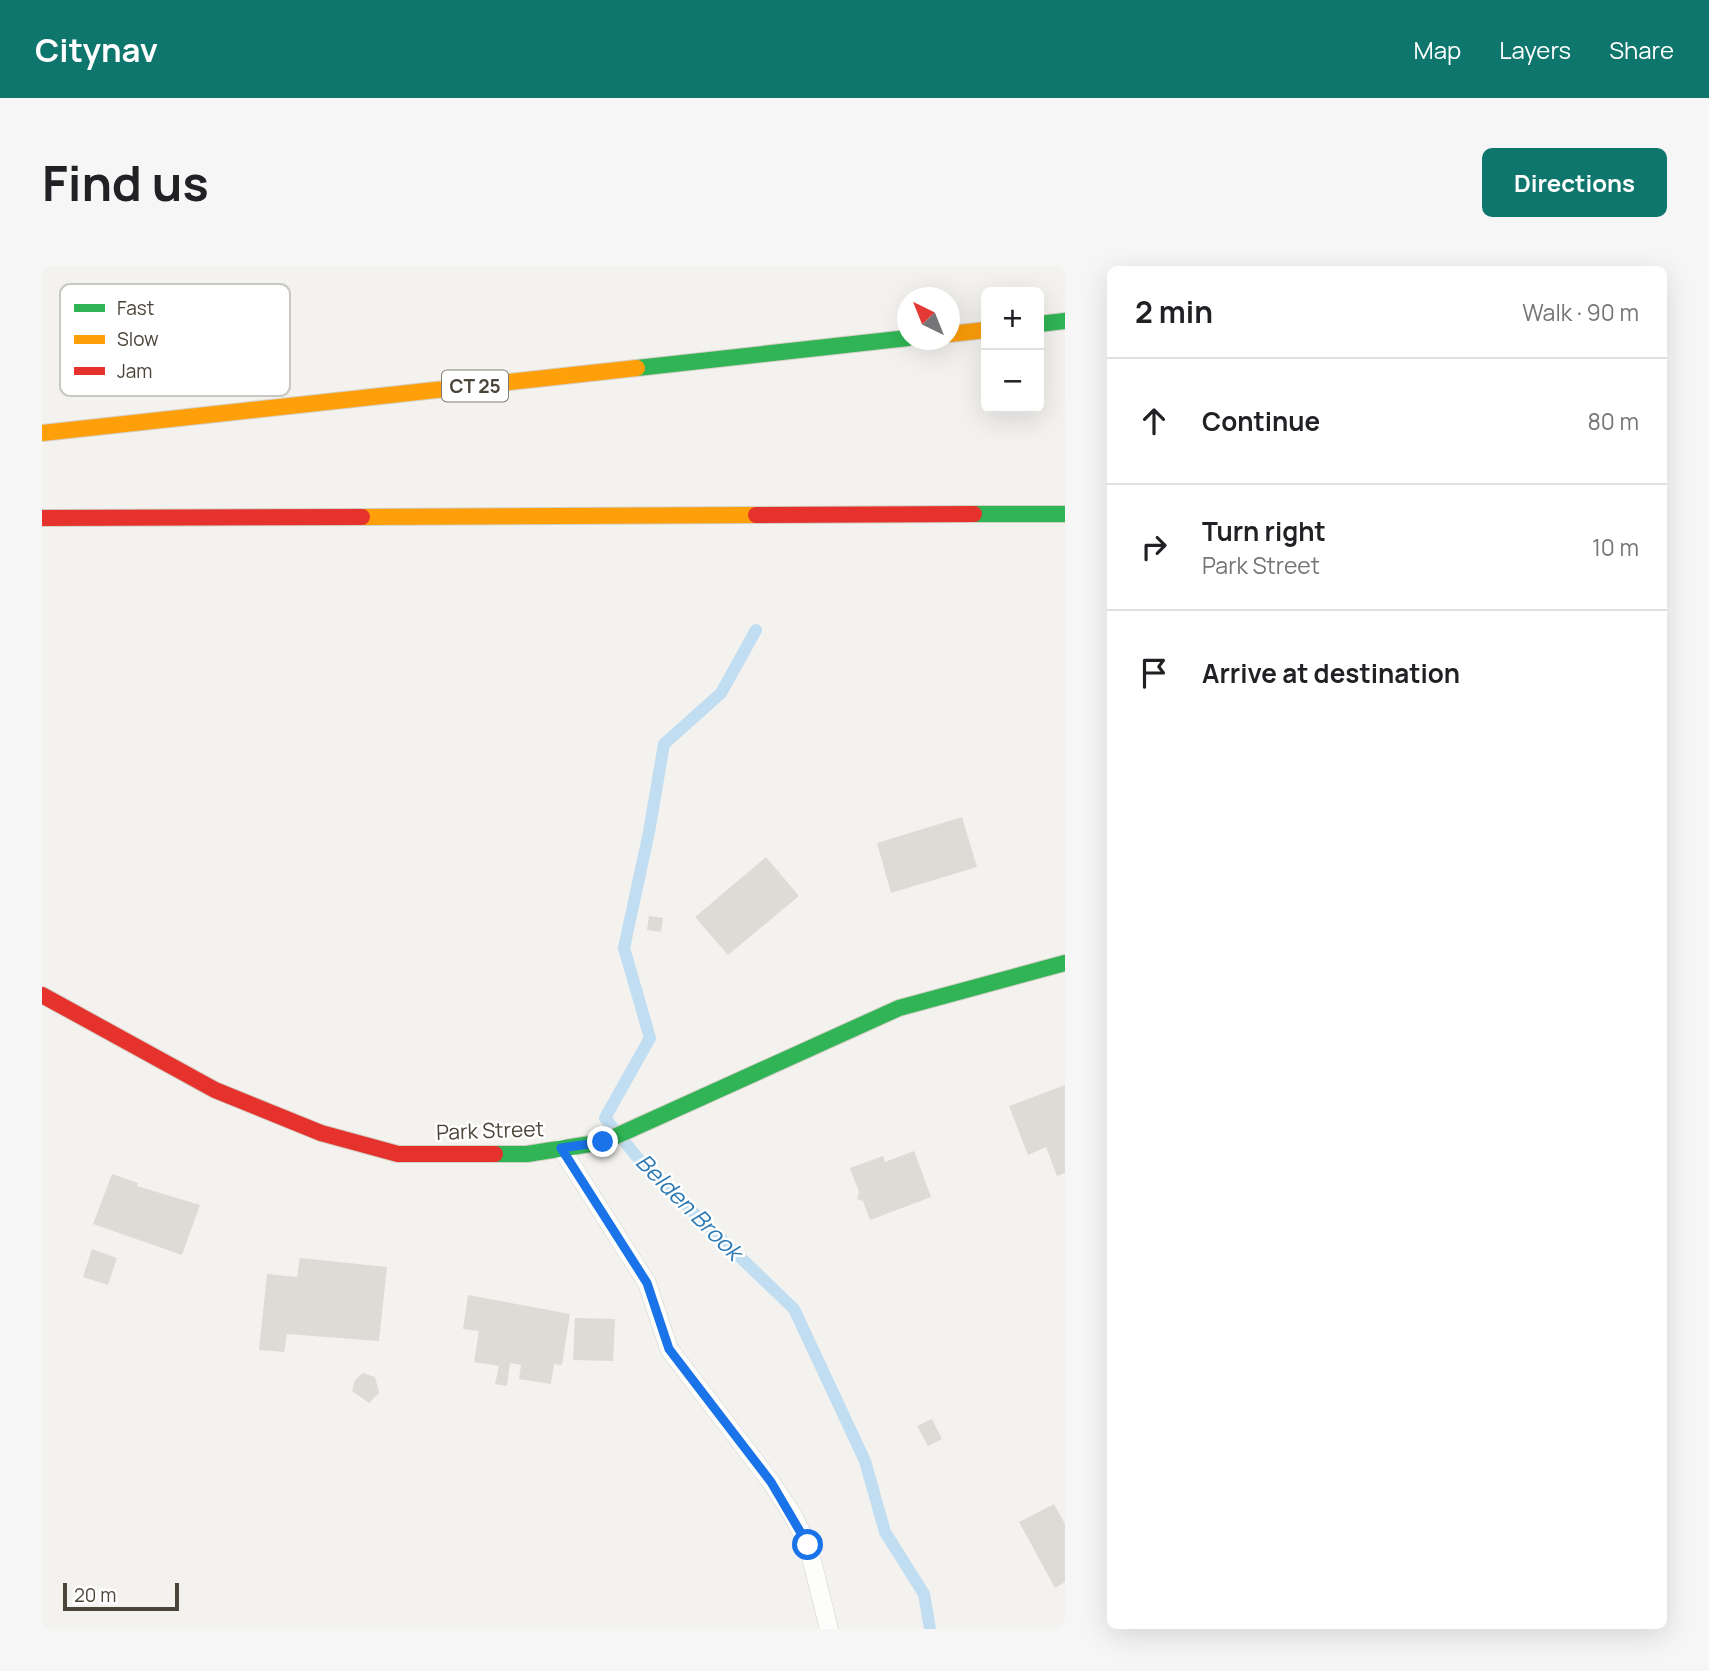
<!DOCTYPE html>
<html lang="en">
<head>
<meta charset="utf-8">
<style>
	body { margin:0; font-family:Manrope,sans-serif; background:#f6f6f6; color:#202124 }
	.controls { position:absolute; right:21px; top:21px; display:grid; overflow:hidden; border-radius:10px; box-shadow:0 7px 28px #0002 }
	.controls button { width:63px; height:63px; display:grid; place-items:center; padding:0; border:0; border-bottom:2px solid #e0e0e0; background:#fff; color:#202124; font:35px sans-serif }
	.compass { position:absolute; left:855px; top:21px; width:63px; height:63px; border-radius:50%; background:#fff; box-shadow:0 7px 28px #0002; rotate:317deg }
	.scale { position:absolute; left:21px; bottom:18px; width:116px; box-sizing:border-box; padding-left:7px; border:4px solid #4b4439; border-top:0; font-size:19px; line-height:24px; white-space:nowrap; color:#4b4439; -webkit-text-stroke:5px #fff; paint-order:stroke }
	.stop { position:absolute; width:21px; height:21px; margin:-16px; border:5px solid #1a73e8; border-radius:50%; background:#fff }
	.stop.end { background:#1a73e8; border-color:#fff; box-shadow:0 2px 7px #0008 }
	.list { margin:0; padding:0; list-style:none }
	h2 { display:flex; justify-content:space-between; align-items:center; height:91px; margin:0; padding:0 28px; font-size:30px }
	h2 small { font-size:23px; font-weight:400; color:#757577 }
	.list li { display:grid; grid-template-columns:46px 1fr auto; gap:21px; align-items:center; box-sizing:border-box; height:126px; padding:0 28px; border-top:2px solid #e0e0e0 }
	.list b { display:block; font-size:26px; white-space:nowrap }
	.list p { margin:0; font-size:23px; white-space:nowrap; color:#757577 }
	.list em { font-size:23px; font-style:normal; color:#757577 }
	.icon { flex:none; width:38px; height:38px; fill:none; stroke:currentColor; stroke-width:2; stroke-linecap:round; stroke-linejoin:round }
	.map { position:relative; flex:none; width:1023px; height:1363px; overflow:hidden; border-radius:10px }
	header { display:flex; align-items:center; gap:42px; box-sizing:border-box; height:98px; padding:0 35px; background:#0f766e; color:#fff }
	header strong { font-size:33px }
	nav { display:flex; gap:38px; margin-inline-start:auto; font-size:24px }
	.intro { display:flex; align-items:center; justify-content:space-between; box-sizing:border-box; height:168px; padding:0 42px }
	h1 { margin:0; font-size:49px }
	.button { padding:18px 32px; border-radius:10px; background:#0f766e; color:#fff; font-size:24px; font-weight:700 }
	main { display:flex; gap:42px; padding:0 42px }
	aside { flex:1; background:#fff; border-radius:10px; box-shadow:0 7px 28px #0002 }
	.map>svg:first-child { display:block }
	.lines { fill:none; stroke-linecap:round; stroke-linejoin:round }
	.stream { stroke:#c0ddf1; stroke-width:12 }
	.building { fill:#dedbd6 }
	.lane-casing { stroke:#d2d0cb; stroke-width:19 }
	.fast-casing { stroke:#d3cfc5; stroke-width:18 }
	.slow-casing { stroke:#d3cfc5; stroke-width:18 }
	.jam-casing { stroke:#d3cfc5; stroke-width:18 }
	.lane { stroke:#fdfdfc; stroke-width:18 }
	.fast { stroke:#30b455; stroke-width:16 }
	.slow { stroke:#ff9f0a; stroke-width:16 }
	.jam { stroke:#e5322d; stroke-width:16 }
	.route { stroke:#1a73e8; stroke-width:9 }
	.labels { text-anchor:middle; stroke-width:5; stroke-linejoin:round; paint-order:stroke }
	.shield { fill:#fff; stroke:#817c74; stroke-width:2 }
	.shield-label { font-size:19px; font-weight:bold; fill:#4b4439 }
	.street-label { font-size:21px; fill:#4b4439; stroke:#fff }
	.water-label { font-size:23px; font-style:italic; fill:#2e7ab2; stroke:#fff }
	.key { fill:#fff; stroke:#c9c7c4; stroke-width:2 }
	.key-label { font-size:19px; fill:#4b4439 }
</style>
</head>
<body>
<header>
<strong>Citynav</strong>
<nav><a>Map</a><a>Layers</a><a>Share</a></nav>
</header>
<div class="intro"><h1>Find us</h1><a class="button">Directions</a></div>
<main>
<div class="map">
<svg width="1023" height="1363" viewBox="0 0 1023 1363">
	<rect width="100%" height="100%" fill="#f4f2ee"/>
	<g class="lines">
		<path class="stream" d="M 714,364 L 679,427 L 622,478 L 607,566 L 582,682 L 608,772 L 563,852 L 600,897 L 752,1043 L 823,1195 L 843,1266 L 882,1328 L 888,1363"/>
	</g>
	<path class="building" d="M 920,551 L 935,601 L 849,627 L 835,577 Z
		M 724,591 L 757,630 L 686,689 L 653,651 Z
		M 607,650 L 621,652 L 619,666 L 605,664 Z
		M 1023,819 L 1023,907 L 1015,910 L 1004,881 L 986,889 L 967,840 Z
		M 872,885 L 889,931 L 828,954 L 821,935 L 815,933 L 817,926 L 808,902 L 841,890 L 843,896 Z
		M 70,908 L 96,917 L 95,920 L 158,939 L 140,989 L 51,958 Z
		M 50,983 L 75,992 L 66,1019 L 41,1011 Z
		M 258,992 L 345,1001 L 337,1075 L 245,1068 L 242,1086 L 217,1084 L 225,1008 L 255,1011 Z
		M 426,1029 L 528,1048 L 520,1099 L 512,1098 L 509,1118 L 477,1113 L 479,1099 L 468,1097 L 465,1120 L 453,1118 L 457,1100 L 432,1096 L 437,1065 L 421,1063 Z
		M 533,1052 L 573,1053 L 571,1095 L 531,1094 Z
		M 321,1107 L 333,1111 L 337,1127 L 327,1137 L 310,1125 L 313,1114 Z
		M 890,1153 L 900,1173 L 886,1180 L 875,1160 Z
		M 1012,1238 L 1023,1258 L 1023,1316 L 1013,1322 L 977,1256 Z"/>
	<g class="lines">
		<g class="lane-casing">
			<path id="lane" d="M 519,882 L 605,1017 L 627,1083 L 729,1216 L 750,1248 L 766,1279 L 787,1363"/>
		</g>
		<g class="fast-casing">
			<path id="fast" d="M 997,58 L 1023,55
				M 595,102 L 866,72
				M 932,248 L 1023,248
				M 453,888 L 485,888 L 561,876 L 857,742 L 1023,697"/>
		</g>
		<g class="slow-casing">
			<path id="slow" d="M 908,68 L 944,64
				M 0,167 L 595,102
				M 320,251 L 714,249"/>
		</g>
		<g class="jam-casing">
			<path id="jam" d="M 714,249 L 932,248
				M 0,252 L 320,251
				M 0,729 L 173,824 L 279,867 L 356,888 L 453,888"/>
		</g>
		<use href="#lane" class="lane"/>
		<use href="#fast" class="fast"/>
		<use href="#slow" class="slow"/>
		<use href="#jam" class="jam"/>
	</g>
	<g class="lines">
		<path class="route" d="M 561,876 L 519,882 L 605,1017 L 627,1083 L 729,1216 L 766,1279"/>
	</g>
	<g class="labels">
		<rect class="shield" x="400" y="104.5" width="66" height="31" rx="5"/>
		<g class="shield-label">
			<text x="433" y="127">CT 25</text>
		</g>
		<g class="street-label">
			<text transform="translate(448 865) rotate(-2)" y="7">Park Street</text>
		</g>
		<g class="water-label">
			<text transform="translate(647 941) rotate(45)" y="8">Belden Brook</text>
		</g>
	</g>
	<rect x="18" y="18" width="230" height="112" rx="10" class="key"/>
	<rect x="32" y="38" width="31" height="8" fill="#30b455"/>
	<rect x="32" y="69" width="31" height="9" fill="#ff9f0a"/>
	<rect x="32" y="101" width="31" height="8" fill="#e5322d"/>
	<g class="key-label">
		<text x="75" y="49">Fast</text>
		<text x="75" y="80">Slow</text>
		<text x="75" y="112">Jam</text>
	</g>
</svg>
<div class="controls">
<button>+</button>
<button>−</button>
</div>
<svg class="compass" viewBox="-18 -18 36 36"><path d="M0-13l5 13h-10z" fill="#e53935"/><path d="M0 13l5-13h-10z" fill="#757577"/></svg>
<div class="scale">20 m</div>
<div class="stop" style="left:766px;top:1279px"></div>
<div class="stop end" style="left:561px;top:876px"></div>
</div>
<aside>
<h2>2 min<small>Walk · 90 m</small></h2>
<ul class="list">
<li><svg class="icon" aria-label="ahead" viewBox="0 0 24 24"><path d="M12 20V5M6 11l6-6 6 6"/></svg><div><b>Continue</b></div><em>80 m</em></li>
<li><svg class="icon" aria-label="right" viewBox="0 0 24 24"><path d="M7 20v-9h11M14 6l5 5-5 5"/></svg><div><b>Turn right</b><p>Park Street</p></div><em>10 m</em></li>
<li><svg class="icon" aria-label="arrive" viewBox="0 0 24 24"><path d="M6 21V4h12l-3 4 3 4H6"/></svg><div><b>Arrive at destination</b></div></li>
</ul>
</aside>
</main>
</body>
</html>
